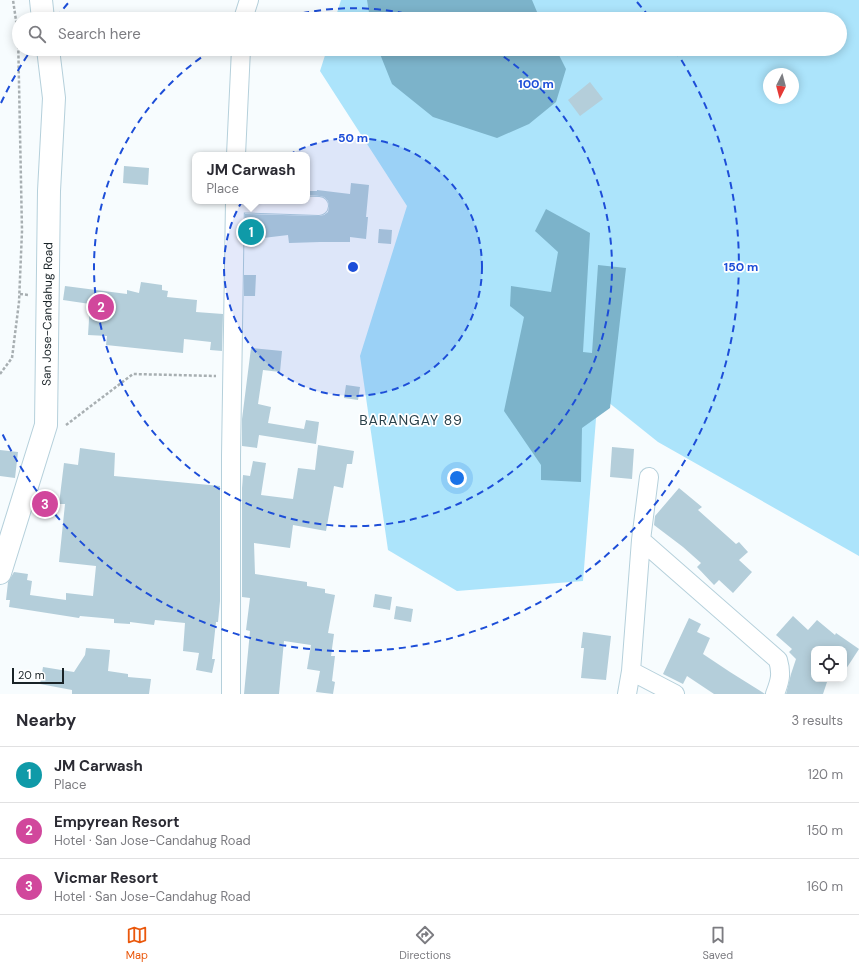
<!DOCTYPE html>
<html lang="en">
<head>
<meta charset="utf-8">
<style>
	body { margin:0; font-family:"DM Sans",sans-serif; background:#f2f2f3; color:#2b2b33 }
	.controls { position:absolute; right:12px; bottom:12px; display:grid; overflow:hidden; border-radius:8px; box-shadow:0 2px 10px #0003 }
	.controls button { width:36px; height:36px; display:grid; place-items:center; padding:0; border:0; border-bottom:1px solid #e1e1e2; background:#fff; color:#2b2b33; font:20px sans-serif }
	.compass { position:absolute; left:763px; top:68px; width:36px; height:36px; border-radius:50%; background:#fff; box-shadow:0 2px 10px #0003; rotate:186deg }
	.scale { position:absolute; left:12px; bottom:10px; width:52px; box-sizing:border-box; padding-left:4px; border:2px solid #192327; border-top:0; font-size:11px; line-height:14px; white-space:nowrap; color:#192327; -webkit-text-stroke:3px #fff; paint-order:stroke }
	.you { position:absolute; left:457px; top:478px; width:14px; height:14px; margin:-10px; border:3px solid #fff; border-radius:50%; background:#1a73e8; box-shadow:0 0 0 6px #1a73e833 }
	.badge { display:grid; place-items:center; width:26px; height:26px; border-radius:50%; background:#ea580c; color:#fff; font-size:13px; font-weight:700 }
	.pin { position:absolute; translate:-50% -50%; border:2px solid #fff; box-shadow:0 1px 4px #0006 }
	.popup { position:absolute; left:192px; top:152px; width:118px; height:52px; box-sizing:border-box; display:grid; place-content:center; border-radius:8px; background:#fff; filter:drop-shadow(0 1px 3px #0005); font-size:13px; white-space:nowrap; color:#7c7c81 }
	.popup b { font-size:15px; color:#2b2b33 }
	.popup::after { content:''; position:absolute; left:50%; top:100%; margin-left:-8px; border:8px solid transparent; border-top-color:#fff }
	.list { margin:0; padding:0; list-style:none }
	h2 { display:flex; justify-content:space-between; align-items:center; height:52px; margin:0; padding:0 16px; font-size:17px }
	h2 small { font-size:13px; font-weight:400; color:#7c7c81 }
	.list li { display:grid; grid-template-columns:26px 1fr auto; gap:12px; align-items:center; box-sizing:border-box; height:56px; padding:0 16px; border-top:1px solid #e1e1e2 }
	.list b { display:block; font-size:15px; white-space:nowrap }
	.list p { margin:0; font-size:13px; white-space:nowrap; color:#7c7c81 }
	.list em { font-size:13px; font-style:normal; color:#7c7c81 }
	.icon { flex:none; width:22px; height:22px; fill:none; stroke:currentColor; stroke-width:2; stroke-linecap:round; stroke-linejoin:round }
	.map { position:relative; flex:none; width:859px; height:694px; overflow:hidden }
	.search { position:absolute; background:#fff; box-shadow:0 2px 10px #0003; left:12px; right:12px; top:12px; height:44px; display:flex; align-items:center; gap:10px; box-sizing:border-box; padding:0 14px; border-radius:22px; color:#7c7c81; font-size:15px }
	.sheet { height:220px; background:#fff }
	nav { display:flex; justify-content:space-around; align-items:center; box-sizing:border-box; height:56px; border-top:1px solid #e1e1e2; background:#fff; font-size:11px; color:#7c7c81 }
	nav a { display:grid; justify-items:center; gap:2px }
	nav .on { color:#ea580c }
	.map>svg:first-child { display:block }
	.green { fill:#ace4fb; fill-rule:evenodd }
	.water { fill:#7cb3ca }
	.building { fill:#b4ceda }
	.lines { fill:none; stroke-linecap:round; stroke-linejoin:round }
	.minor-casing { stroke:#b5d0db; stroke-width:20 }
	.tertiary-casing { stroke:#b5d0db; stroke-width:24 }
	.path { stroke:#a8afb2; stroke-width:2.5; stroke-dasharray:3 2; stroke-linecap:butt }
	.minor { stroke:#fff; stroke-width:18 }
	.tertiary { stroke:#fff; stroke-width:22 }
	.ring { fill:none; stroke:#1d4ed8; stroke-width:2; stroke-dasharray:7 5 }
	.labels { text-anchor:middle; stroke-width:3.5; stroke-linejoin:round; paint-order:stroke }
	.street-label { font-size:12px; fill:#192327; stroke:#fff }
	.quarter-label { font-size:14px; letter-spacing:1px; fill:#2a414a; stroke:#fff }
	.centre { fill:#1d4ed8; stroke:#fff; stroke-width:2 }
	.ring-label { font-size:12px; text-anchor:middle; font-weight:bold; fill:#1d4ed8; stroke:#fff; stroke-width:3.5; stroke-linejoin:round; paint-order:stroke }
</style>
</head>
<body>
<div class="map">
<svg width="859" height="694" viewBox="0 0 859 694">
	<rect width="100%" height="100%" fill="#f7fcfe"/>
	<path class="green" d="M 341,0 L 859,0 L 859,556 L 658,442 L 598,394 L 583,581 L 457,591 L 388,550 L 360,356 L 407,206 L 320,71 L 327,49 L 840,49 L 840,19 L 335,19 ZM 769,74 L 793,74 L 793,98 L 769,98 Z"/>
	<path class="water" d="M 367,0 L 532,0 L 540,19 L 370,19 Z
		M 378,49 L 556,49 L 566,69 L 556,102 L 529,124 L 497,138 L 433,117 L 392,84 Z
		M 546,209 L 590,233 L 583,352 L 592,353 L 598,265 L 626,268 L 610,408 L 582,428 L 581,482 L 541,480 L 541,465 L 504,411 L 524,317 L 510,306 L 511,286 L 551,292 L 558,252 L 535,231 Z"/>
	<path class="building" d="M 590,82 L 603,99 L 580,116 L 568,100 Z
		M 124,166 L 149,168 L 148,185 L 123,183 Z
		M 351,183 L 369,185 L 366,217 L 368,217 L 366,239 L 350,237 L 350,242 L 320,242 L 289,243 L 288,235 L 255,239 L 245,238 L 245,214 L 319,216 L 324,215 L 328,212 L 329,207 L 328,201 L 324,197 L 320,196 L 307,195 L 307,191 L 317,191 L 317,190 L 350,194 Z
		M 379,229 L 392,230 L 391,244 L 378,243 Z
		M 244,275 L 256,275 L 255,296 L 244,296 Z
		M 141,282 L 162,285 L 162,290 L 168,291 L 167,297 L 197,300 L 196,312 L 223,314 L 222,351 L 210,350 L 211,342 L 184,339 L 183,353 L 106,345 L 107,336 L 88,335 L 90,304 L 63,300 L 65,286 L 127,294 L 127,290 L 139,293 Z
		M 251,348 L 282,351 L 280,372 L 263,370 L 258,404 L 271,407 L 268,423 L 304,429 L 306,420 L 319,422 L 316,444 L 259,435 L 257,448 L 242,446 L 242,419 Z
		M 346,385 L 360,387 L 358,400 L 344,398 Z
		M 318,445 L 354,451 L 352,464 L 347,464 L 343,488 L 334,486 L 326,531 L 293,525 L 290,548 L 254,543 L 255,574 L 307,582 L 307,586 L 325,589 L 325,593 L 335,595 L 328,633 L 334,634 L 331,656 L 335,656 L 332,681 L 335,682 L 333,694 L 316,692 L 320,671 L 307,669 L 311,645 L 284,641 L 279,694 L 244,694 L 250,631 L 246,630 L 250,598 L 242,597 L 242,488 L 243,475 L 250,476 L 253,461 L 266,463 L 261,495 L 293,499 L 298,468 L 315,470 Z
		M 612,447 L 634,449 L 632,479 L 610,477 Z
		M 80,448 L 115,453 L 114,476 L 220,486 L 220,601 L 218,622 L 216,622 L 212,659 L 215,659 L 212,673 L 196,670 L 199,653 L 183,651 L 185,623 L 155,620 L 154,625 L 130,622 L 130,624 L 114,623 L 114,619 L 80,616 L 79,618 L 9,607 L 10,600 L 6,600 L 8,582 L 14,572 L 28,574 L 27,580 L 32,581 L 30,595 L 66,600 L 66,593 L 93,596 L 96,566 L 59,562 L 65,504 L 59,504 L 64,463 L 78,465 Z
		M 0,450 L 18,452 L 15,478 L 0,476 Z
		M 679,488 L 702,507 L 698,510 L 736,544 L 739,542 L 748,552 L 739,560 L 752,572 L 733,593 L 719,580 L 714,585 L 697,567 L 701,563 L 683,547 L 654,525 L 655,516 Z
		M 375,594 L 392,597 L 390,610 L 373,607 Z
		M 396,606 L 413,609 L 411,622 L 394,619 Z
		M 793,616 L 808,630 L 817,620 L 835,635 L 836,633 L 859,649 L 844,672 L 844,649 L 814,649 L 814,679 L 828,679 L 823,694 L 786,694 L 791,674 L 796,659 L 789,652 L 792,649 L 776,635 Z
		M 689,618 L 701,624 L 697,632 L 710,638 L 703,654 L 730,672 L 765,694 L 714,694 L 687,676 L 683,684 L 663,674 Z
		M 583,632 L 611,636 L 606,680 L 581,678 L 584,648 L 581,648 Z
		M 86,648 L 110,650 L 108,671 L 128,674 L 128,677 L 151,679 L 149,694 L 72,694 L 72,690 L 40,684 L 43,667 L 74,672 L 85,655 Z"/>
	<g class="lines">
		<g class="minor-casing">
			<path id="minor" d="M 243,19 L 249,0
				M 236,155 L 241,49
				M 235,203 L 319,206
				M 641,540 L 778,660 C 782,674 780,681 775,694
				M 631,671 L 641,540 L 649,477
				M 231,694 L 231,456 L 235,201
				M 627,694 L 631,671 L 675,694"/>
		</g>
		<g class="tertiary-casing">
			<g id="tertiary">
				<path d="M 41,0 L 43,19"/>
				<path id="s1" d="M 0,573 L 46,425 L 49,191 L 54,98 L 48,49"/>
			</g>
		</g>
		<path class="path" d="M 20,294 L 29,295
			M 0,374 L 12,358 L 19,302 L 22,231 L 18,34 L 13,0
			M 66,425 L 133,374 L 216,376"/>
		<use href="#minor" class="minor"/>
		<use href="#tertiary" class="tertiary"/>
	</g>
	<circle cx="353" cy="267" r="129" fill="#1d4ed8" fill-opacity=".12"/>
	<g class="ring">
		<circle cx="353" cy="267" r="129"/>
		<path d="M279 19A259 259 0 0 1 427 19M494 50A259 259 0 1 1 212 50"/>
		<path d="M1 103A388 388 0 0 1 31 50M56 18A388 388 0 0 1 69 2M637 2A388 388 0 0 1 650 18M675 50A388 388 0 1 1 1 431"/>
	</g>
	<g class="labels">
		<g class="street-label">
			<text dy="4" stroke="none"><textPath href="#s1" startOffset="266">San Jose-Candahug Road</textPath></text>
		</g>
		<g class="quarter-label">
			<text x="411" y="425">BARANGAY 89</text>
		</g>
	</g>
	<circle cx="353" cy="267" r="6" class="centre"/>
	<g class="ring-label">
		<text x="536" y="88">100 m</text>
		<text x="353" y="142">50 m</text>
		<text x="741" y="271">150 m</text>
	</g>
</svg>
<div class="controls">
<button><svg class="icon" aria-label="locate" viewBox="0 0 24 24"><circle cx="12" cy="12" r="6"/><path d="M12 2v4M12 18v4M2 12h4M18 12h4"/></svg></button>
</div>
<svg class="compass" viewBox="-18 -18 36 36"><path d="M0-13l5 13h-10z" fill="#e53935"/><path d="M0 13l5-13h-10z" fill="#7c7c81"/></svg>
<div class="scale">20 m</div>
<div class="you"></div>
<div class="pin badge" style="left:251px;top:232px;background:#0f9aa8">1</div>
<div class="popup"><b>JM Carwash</b>Place</div>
<div class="pin badge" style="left:101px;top:307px;background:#d1479c">2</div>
<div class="pin badge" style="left:45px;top:504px;background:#d1479c">3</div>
<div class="search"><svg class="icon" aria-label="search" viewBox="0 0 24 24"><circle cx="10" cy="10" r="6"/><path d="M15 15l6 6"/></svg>Search here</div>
</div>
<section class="sheet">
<h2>Nearby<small>3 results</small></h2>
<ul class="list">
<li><span class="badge" style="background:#0f9aa8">1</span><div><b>JM Carwash</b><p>Place</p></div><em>120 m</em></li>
<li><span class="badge" style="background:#d1479c">2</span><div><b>Empyrean Resort</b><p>Hotel · San Jose-Candahug Road</p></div><em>150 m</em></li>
<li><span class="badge" style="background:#d1479c">3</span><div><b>Vicmar Resort</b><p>Hotel · San Jose-Candahug Road</p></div><em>160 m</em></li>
</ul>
</section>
<nav>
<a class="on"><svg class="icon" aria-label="map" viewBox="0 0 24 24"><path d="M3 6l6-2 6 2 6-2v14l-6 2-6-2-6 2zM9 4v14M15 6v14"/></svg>Map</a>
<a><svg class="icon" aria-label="directions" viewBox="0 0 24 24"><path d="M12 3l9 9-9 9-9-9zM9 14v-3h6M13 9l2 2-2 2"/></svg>Directions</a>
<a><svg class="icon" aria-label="saved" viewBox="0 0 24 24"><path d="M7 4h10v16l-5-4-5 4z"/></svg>Saved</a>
</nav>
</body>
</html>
